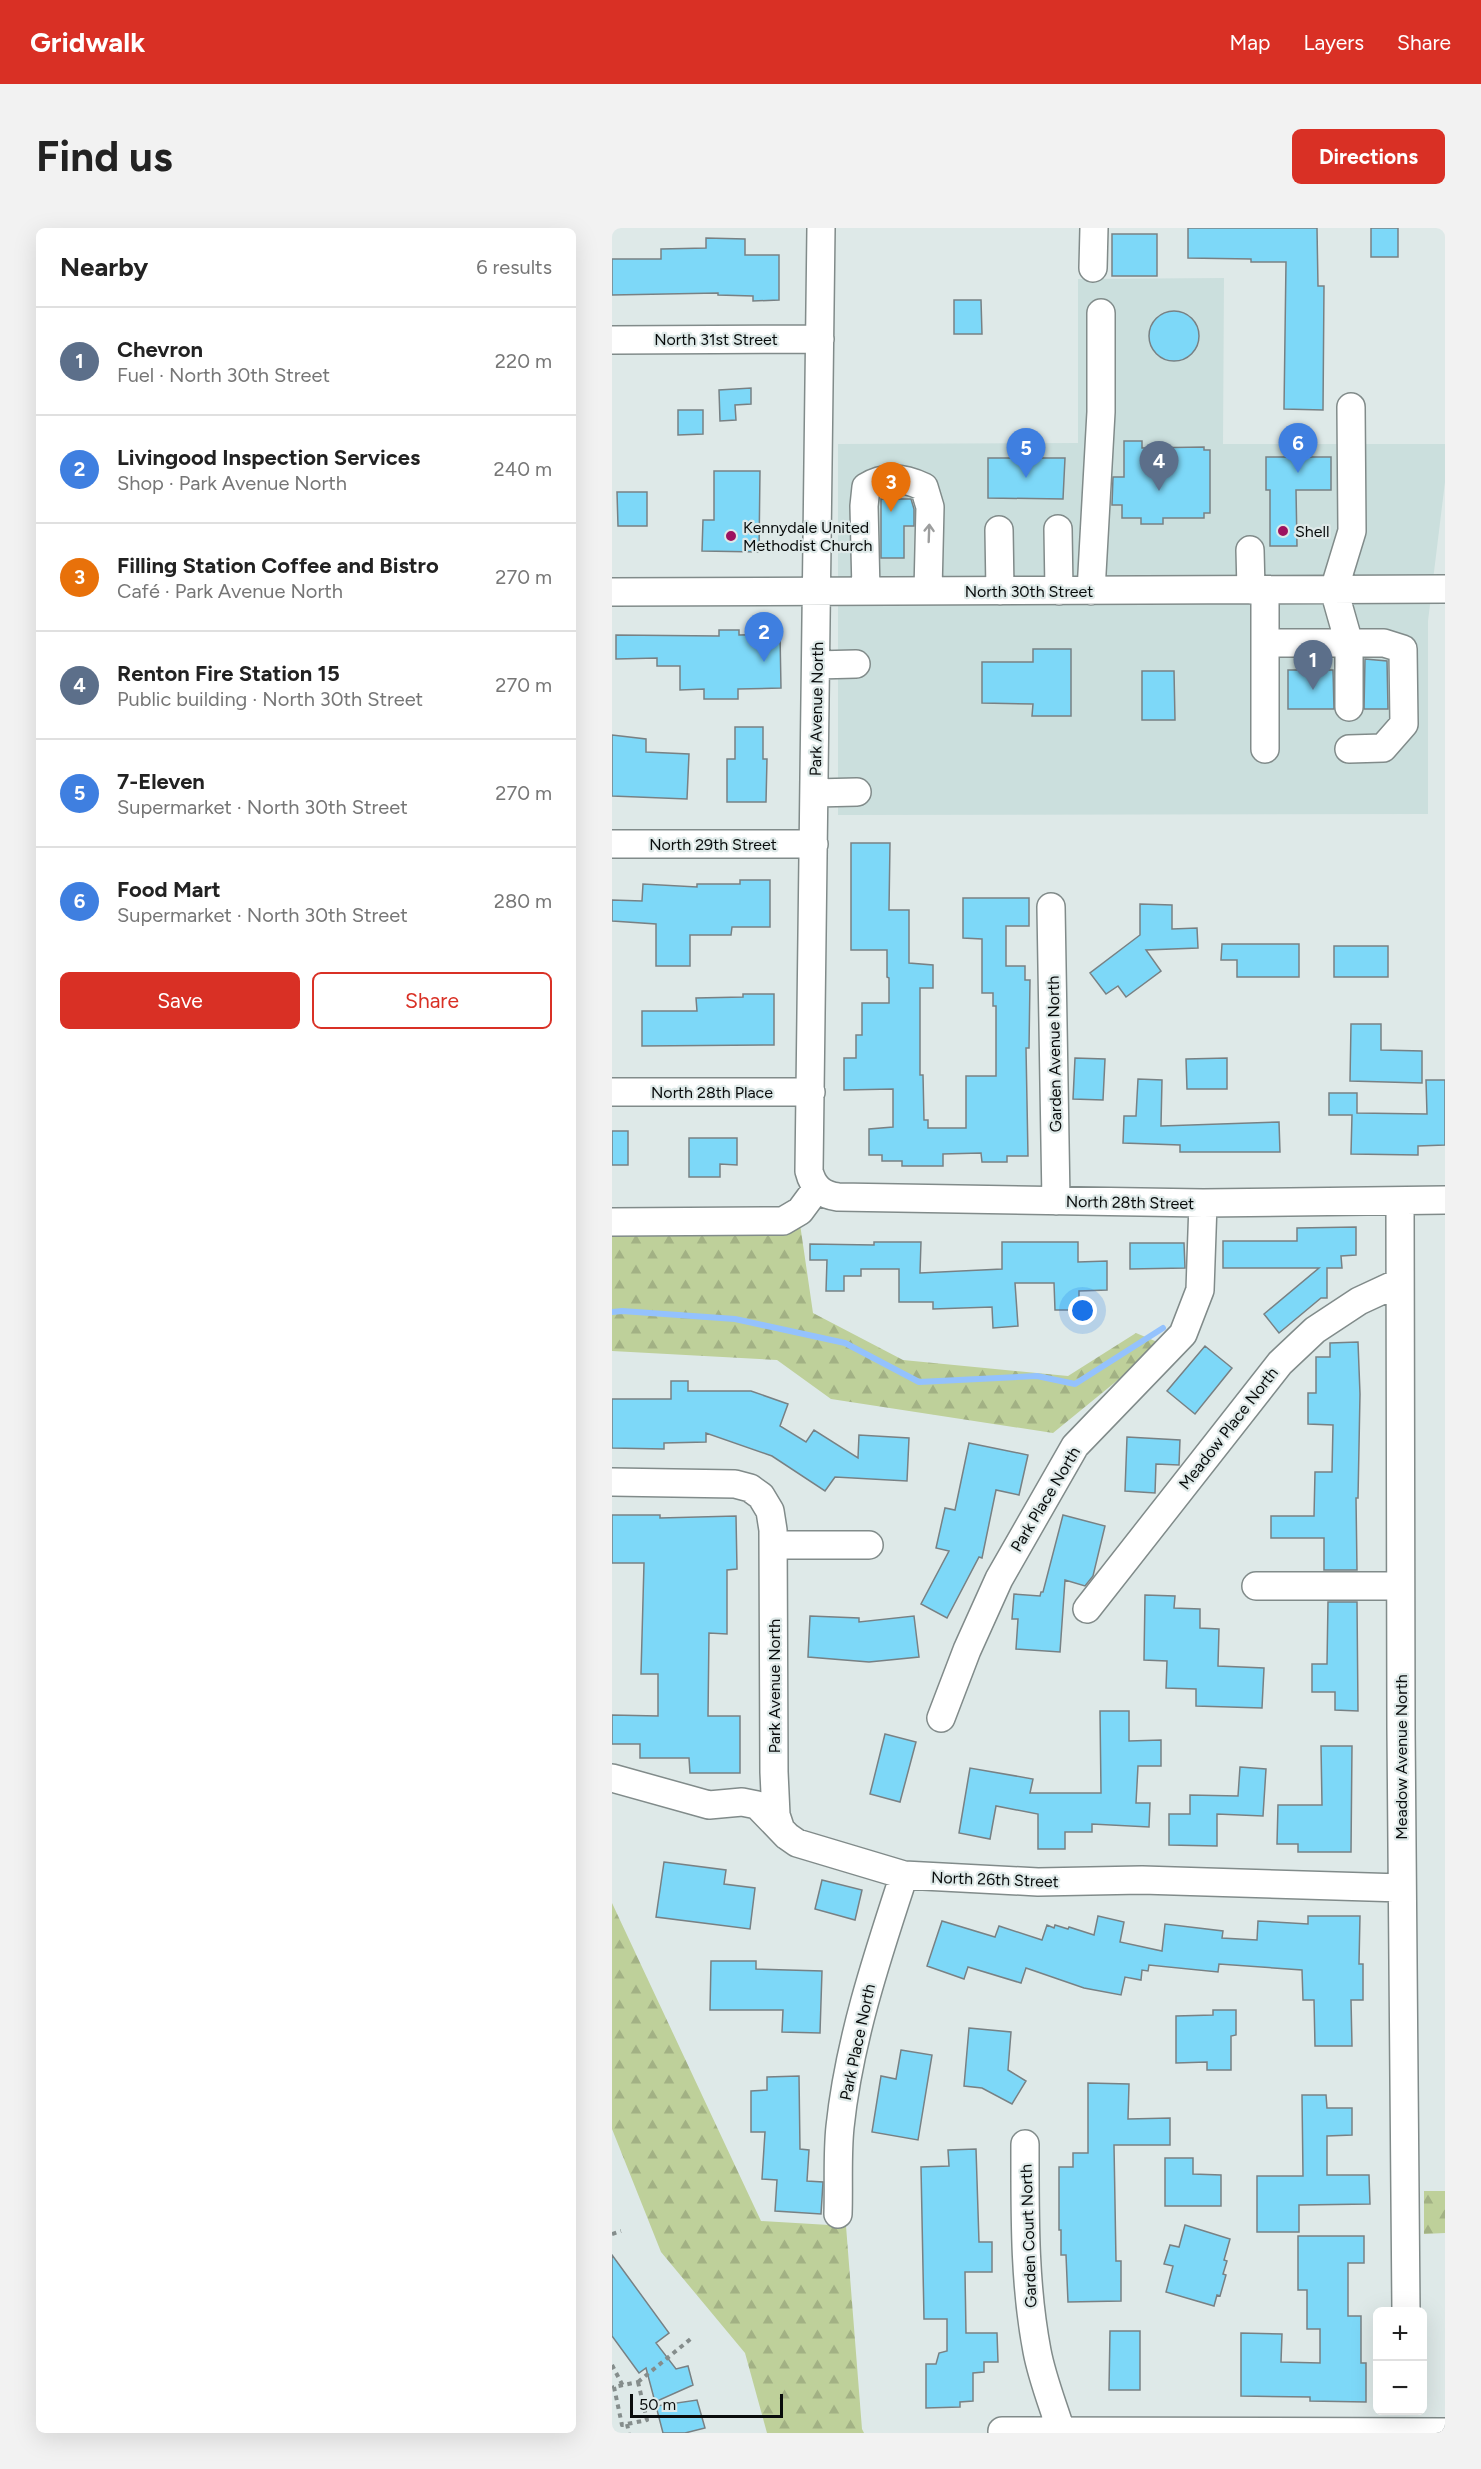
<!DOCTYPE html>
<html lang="en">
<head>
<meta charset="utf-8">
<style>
	body { margin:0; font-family:Figtree,sans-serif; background:#f2f2f2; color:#222 }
	.controls { position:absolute; right:18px; bottom:18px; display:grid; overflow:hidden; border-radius:9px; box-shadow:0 6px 24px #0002 }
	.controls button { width:54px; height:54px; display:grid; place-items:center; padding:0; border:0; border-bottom:2px solid #e0e0e0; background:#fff; color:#222; font:30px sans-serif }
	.scale { position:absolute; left:18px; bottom:15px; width:153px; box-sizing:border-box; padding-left:6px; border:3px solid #090c0c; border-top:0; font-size:16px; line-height:21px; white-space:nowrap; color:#090c0c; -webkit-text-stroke:4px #dee9e8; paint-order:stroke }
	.you { position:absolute; left:471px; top:1083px; width:21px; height:21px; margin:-15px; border:4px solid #fff; border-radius:50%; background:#1a73e8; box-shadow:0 0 0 9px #1a73e833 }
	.badge { display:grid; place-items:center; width:39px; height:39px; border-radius:50%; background:#d93025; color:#fff; font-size:20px; font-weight:700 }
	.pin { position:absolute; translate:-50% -50px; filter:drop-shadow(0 2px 3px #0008) }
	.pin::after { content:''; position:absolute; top:32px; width:21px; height:18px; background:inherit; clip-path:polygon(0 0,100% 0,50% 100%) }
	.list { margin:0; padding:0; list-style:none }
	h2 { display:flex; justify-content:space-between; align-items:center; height:78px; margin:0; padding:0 24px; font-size:26px }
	h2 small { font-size:20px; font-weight:400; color:#767676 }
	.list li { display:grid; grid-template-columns:39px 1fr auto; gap:18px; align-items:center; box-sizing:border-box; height:108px; padding:0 24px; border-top:2px solid #e0e0e0 }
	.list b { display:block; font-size:22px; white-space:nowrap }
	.list p { margin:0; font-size:20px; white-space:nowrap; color:#767676 }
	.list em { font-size:20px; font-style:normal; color:#767676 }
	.actions { display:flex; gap:12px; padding:18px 24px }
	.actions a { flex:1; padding:14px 0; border:2px solid #d93025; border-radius:9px; text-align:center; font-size:21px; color:#d93025 }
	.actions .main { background:#d93025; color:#fff }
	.map { position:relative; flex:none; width:833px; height:2205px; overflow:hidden; border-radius:9px }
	header { display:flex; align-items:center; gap:36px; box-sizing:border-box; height:84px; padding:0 30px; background:#d93025; color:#fff }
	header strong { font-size:28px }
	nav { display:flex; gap:33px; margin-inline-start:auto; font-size:21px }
	.intro { display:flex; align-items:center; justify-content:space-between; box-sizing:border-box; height:144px; padding:0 36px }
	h1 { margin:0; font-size:42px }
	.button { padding:15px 27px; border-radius:9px; background:#d93025; color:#fff; font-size:21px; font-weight:700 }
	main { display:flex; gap:36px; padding:0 36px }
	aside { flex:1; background:#fff; border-radius:9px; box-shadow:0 6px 24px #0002 }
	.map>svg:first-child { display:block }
	.built { fill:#cbdfdd }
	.forest { fill:url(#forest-firs) }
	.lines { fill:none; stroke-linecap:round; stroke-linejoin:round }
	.stream { stroke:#94c2fd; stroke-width:6 }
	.building { fill:#7dd8f8; stroke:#788184; stroke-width:1.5 }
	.minor-casing { stroke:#818b8a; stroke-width:30 }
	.path { stroke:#858d8c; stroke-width:4; stroke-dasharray:4.5 4.5; stroke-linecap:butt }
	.minor { stroke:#fff; stroke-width:27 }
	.oneway { stroke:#9d9e9e }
	.poi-dot { fill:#9d125f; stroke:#dee9e8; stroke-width:2 }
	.labels { text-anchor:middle; stroke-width:4.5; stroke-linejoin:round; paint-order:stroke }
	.street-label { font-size:16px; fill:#090c0c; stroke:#dee9e8 }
	.poi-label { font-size:16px; fill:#090c0c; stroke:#dee9e8; text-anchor:start }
</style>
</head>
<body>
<header>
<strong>Gridwalk</strong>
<nav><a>Map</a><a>Layers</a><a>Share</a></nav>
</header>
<div class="intro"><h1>Find us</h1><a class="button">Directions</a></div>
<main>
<aside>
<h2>Nearby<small>6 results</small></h2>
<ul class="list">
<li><span class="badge" style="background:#5c6f8a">1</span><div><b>Chevron</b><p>Fuel · North 30th Street</p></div><em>220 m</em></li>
<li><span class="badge" style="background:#3f7fe0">2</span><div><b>Livingood Inspection Services</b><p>Shop · Park Avenue North</p></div><em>240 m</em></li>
<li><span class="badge" style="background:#e8710a">3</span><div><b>Filling Station Coffee and Bistro</b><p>Café · Park Avenue North</p></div><em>270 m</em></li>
<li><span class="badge" style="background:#5c6f8a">4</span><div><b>Renton Fire Station 15</b><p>Public building · North 30th Street</p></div><em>270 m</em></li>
<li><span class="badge" style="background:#3f7fe0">5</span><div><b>7-Eleven</b><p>Supermarket · North 30th Street</p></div><em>270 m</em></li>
<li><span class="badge" style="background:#3f7fe0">6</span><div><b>Food Mart</b><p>Supermarket · North 30th Street</p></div><em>280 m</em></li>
</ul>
<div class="actions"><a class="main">Save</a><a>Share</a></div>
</aside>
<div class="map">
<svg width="833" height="2205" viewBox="0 0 833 2205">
	<defs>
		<pattern id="forest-firs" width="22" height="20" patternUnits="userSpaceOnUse" patternTransform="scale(1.5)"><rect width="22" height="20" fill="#bed09a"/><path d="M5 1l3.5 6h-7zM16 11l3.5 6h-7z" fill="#a2b184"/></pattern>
	</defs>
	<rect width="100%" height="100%" fill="#dee9e8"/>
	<path class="built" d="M 612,50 L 611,216 L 833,216 L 833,254 L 816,393 L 816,586 L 226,587 L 226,216 L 466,215 L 466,51 Z"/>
	<path class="forest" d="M 188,996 L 201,1085 L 291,1132 L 456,1148 L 524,1105 L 550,1116 L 441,1205 L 219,1171 L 165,1132 L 0,1123 L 0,1006 Z
		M 0,1675 L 149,1993 L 234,1998 L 250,2201 L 252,2205 L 155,2205 L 133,2125 L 49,2024 L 0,1901 Z
		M 812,1963 L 833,1963 L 833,2005 L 812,2006 Z"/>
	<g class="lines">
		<path class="stream" d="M 0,1084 L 10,1083 L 123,1091 L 233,1115 L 307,1154 L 425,1148 L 463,1156 L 551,1100"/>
	</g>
	<path class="building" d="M 576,0 L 705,0 L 706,58 L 712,58 L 711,182 L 672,181 L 674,34 L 639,34 L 639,31 L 576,30 Z
		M 759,0 L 786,0 L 786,29 L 759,29 Z
		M 500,6 L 545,6 L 545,48 L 500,48 Z
		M 94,10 L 133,11 L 133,27 L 167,27 L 167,72 L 141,73 L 141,68 L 106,67 L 106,65 L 0,67 L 0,31 L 49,31 L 49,21 L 94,20 Z
		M 342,72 L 369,72 L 370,106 L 342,106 Z
		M537 108a25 25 0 1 1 50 0a25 25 0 1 1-50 0Z
		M 139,160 L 139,176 L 123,177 L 124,192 L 108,193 L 107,162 Z
		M 66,182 L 91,182 L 91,206 L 66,207 Z
		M 512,213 L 530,213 L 530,220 L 592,219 L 592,222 L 598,222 L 598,285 L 592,285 L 592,290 L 551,290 L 551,296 L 529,296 L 529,290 L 510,290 L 510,277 L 500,277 L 501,249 L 512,249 Z
		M 654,229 L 719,229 L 719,262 L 684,262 L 685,318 L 658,318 L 658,262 L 654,262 Z
		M 376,230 L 453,230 L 451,271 L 376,270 Z
		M 102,243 L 148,243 L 147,324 L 90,323 L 91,292 L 102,292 Z
		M 5,264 L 35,264 L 35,298 L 6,298 Z
		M 269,271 L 299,271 L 302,281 L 302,298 L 292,298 L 292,330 L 269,330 Z
		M 107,402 L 127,402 L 127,407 L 168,406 L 169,460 L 126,461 L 126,471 L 92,471 L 92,461 L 68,462 L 68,438 L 45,438 L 45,430 L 4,431 L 4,407 L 107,408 Z
		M 421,421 L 459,421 L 459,488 L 420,488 L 421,476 L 370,475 L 370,434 L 421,434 Z
		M 753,431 L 775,433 L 776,481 L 752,481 Z
		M 676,442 L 721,442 L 722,481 L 676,481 Z
		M 530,443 L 562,443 L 563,492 L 530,492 Z
		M 123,499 L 151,499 L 151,531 L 155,531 L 154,574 L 115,574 L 115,531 L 123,531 Z
		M 0,507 L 34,511 L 34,524 L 77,526 L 75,571 L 0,568 Z
		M 239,615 L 278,615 L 277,682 L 297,682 L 297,735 L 321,737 L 321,760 L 308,760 L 308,847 L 311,847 L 312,892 L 316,892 L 316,900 L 354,900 L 354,848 L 384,848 L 384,778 L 381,778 L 381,765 L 370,765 L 370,711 L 351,710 L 351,670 L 417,670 L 417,698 L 394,698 L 394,738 L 413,738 L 413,752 L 418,752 L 417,820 L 414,820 L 416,928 L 395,928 L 395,934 L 370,934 L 369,925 L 331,926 L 331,938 L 290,938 L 290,933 L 270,933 L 270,927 L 257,927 L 257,901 L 281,899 L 281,861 L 232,862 L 232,830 L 244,830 L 244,807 L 250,807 L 250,775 L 277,775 L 277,750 L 275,749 L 275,722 L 239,722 Z
		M 128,652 L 158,652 L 158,699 L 120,699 L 119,707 L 78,707 L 78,738 L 44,738 L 44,696 L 0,693 L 0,672 L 30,673 L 31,656 L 85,659 L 85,656 L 128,656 Z
		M 528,676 L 560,677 L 560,701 L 585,700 L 586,720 L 534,722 L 549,743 L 514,769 L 506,758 L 494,766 L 478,745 L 528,707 Z
		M 610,716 L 687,716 L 687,749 L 625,749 L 625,732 L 609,732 Z
		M 722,718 L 776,718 L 776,749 L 722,749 Z
		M 131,766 L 162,766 L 162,817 L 30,818 L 30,783 L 85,783 L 84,770 L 131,769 Z
		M 739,796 L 769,796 L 769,822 L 810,823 L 810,855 L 738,853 Z
		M 463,830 L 493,831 L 491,872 L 461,871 Z
		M 615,830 L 615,861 L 575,861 L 574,831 Z
		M 526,851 L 550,852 L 549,898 L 667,894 L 668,924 L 568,924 L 568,917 L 511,915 L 512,888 L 524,888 Z
		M 814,852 L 833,852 L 833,917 L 806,918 L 806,927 L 739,926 L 740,887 L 717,887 L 717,865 L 745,865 L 745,885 L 815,886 Z
		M 0,903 L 16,903 L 16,937 L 0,937 Z
		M 77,910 L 125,910 L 125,937 L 108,936 L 108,949 L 77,949 Z
		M 744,999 L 744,1027 L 729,1028 L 730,1040 L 715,1040 L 715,1070 L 709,1070 L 667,1105 L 652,1086 L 707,1040 L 611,1040 L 611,1013 L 685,1013 L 685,1000 Z
		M 262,1014 L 309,1014 L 308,1045 L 390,1041 L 390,1014 L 466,1014 L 466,1034 L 495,1033 L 495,1062 L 467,1063 L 467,1082 L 443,1082 L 442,1055 L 403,1055 L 406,1098 L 381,1100 L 380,1079 L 321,1081 L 321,1074 L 287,1074 L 287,1041 L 249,1041 L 249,1048 L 232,1048 L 232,1063 L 214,1063 L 215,1032 L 198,1032 L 198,1016 L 262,1017 Z
		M 518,1015 L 572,1015 L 573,1040 L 518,1041 Z
		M 746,1114 L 748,1166 L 746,1270 L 744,1270 L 745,1342 L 712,1342 L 712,1310 L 659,1310 L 659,1288 L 702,1288 L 703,1244 L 720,1244 L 721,1197 L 696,1196 L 696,1165 L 704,1165 L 704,1129 L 718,1129 L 718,1115 Z
		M 593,1118 L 620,1140 L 583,1186 L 555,1163 Z
		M 59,1153 L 76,1153 L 76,1163 L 139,1163 L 176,1176 L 168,1198 L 194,1214 L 202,1202 L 246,1230 L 247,1207 L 297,1210 L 295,1253 L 223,1249 L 213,1263 L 160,1228 L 94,1205 L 94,1214 L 52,1215 L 52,1221 L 0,1220 L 0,1171 L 59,1171 Z
		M 515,1209 L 568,1212 L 567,1237 L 544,1236 L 543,1265 L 513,1263 Z
		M 357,1215 L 416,1227 L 407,1267 L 384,1262 L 370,1330 L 367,1329 L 335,1390 L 309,1376 L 337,1323 L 324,1320 L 333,1280 L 343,1282 Z
		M 0,1287 L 48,1287 L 48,1290 L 124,1288 L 125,1341 L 115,1342 L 115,1406 L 97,1405 L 96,1488 L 128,1488 L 128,1545 L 78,1545 L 77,1530 L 28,1530 L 28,1516 L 0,1516 L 0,1487 L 46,1488 L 46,1446 L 29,1446 L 32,1335 L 0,1335 Z
		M 451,1287 L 493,1298 L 481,1348 L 473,1358 L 453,1352 L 448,1424 L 404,1421 L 406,1391 L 400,1391 L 402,1366 L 428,1368 L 429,1364 L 431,1364 Z
		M 533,1367 L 563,1368 L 562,1380 L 588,1381 L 588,1400 L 607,1401 L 606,1438 L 652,1440 L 650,1480 L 584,1478 L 584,1461 L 554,1460 L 555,1433 L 532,1432 Z
		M 716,1374 L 745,1374 L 746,1483 L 723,1482 L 723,1464 L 700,1464 L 700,1436 L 715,1436 Z
		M 198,1388 L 247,1390 L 247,1394 L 302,1388 L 307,1429 L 257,1434 L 196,1429 Z
		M 488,1483 L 517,1483 L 517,1513 L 549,1512 L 549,1538 L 526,1538 L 524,1575 L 538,1575 L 537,1599 L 480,1596 L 480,1604 L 453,1604 L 453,1621 L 426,1621 L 426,1586 L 384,1578 L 378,1611 L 347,1605 L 358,1540 L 421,1551 L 418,1565 L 489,1565 Z
		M 273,1506 L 304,1514 L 288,1574 L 258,1566 Z
		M 709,1518 L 740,1518 L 739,1624 L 686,1624 L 686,1616 L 665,1616 L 666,1577 L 710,1577 Z
		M 628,1539 L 654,1541 L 651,1588 L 605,1586 L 605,1618 L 557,1617 L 557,1586 L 578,1586 L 578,1567 L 626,1568 Z
		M 52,1634 L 114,1642 L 112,1656 L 143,1660 L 138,1701 L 44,1689 Z
		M 210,1652 L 250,1662 L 243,1692 L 203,1681 Z
		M 486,1688 L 512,1694 L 508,1714 L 550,1723 L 553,1696 L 611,1703 L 610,1710 L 645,1712 L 646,1693 L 696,1696 L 696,1688 L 748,1688 L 747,1736 L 751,1736 L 751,1772 L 739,1772 L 740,1818 L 703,1818 L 702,1772 L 691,1772 L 690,1742 L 607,1736 L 606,1744 L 537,1737 L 536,1743 L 530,1742 L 529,1752 L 513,1749 L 509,1767 L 472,1760 L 414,1740 L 409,1755 L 356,1739 L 352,1751 L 315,1738 L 330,1693 L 383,1709 L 387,1698 L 430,1712 L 435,1697 L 442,1700 L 443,1697 L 456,1701 L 457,1699 L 482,1707 Z
		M 99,1733 L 144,1733 L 144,1741 L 210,1743 L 208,1805 L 170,1804 L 171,1782 L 98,1782 Z
		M 601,1782 L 624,1782 L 624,1807 L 619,1808 L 619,1842 L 595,1842 L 595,1834 L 564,1835 L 564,1788 L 601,1787 Z
		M 357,1800 L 399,1804 L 396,1842 L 414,1853 L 400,1876 L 370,1860 L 352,1858 Z
		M 289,1822 L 320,1827 L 306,1912 L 260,1904 L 269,1848 L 284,1851 Z
		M 187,1848 L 188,1921 L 197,1922 L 195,1953 L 211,1954 L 209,1986 L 163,1983 L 165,1952 L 150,1951 L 153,1904 L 139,1904 L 139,1863 L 155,1862 L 155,1849 Z
		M 476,1855 L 517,1856 L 516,1891 L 558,1890 L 558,1917 L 502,1917 L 504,2033 L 509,2033 L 509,2073 L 456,2074 L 454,2027 L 449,2027 L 449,2002 L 447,2002 L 447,1939 L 461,1939 L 461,1925 L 476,1925 Z
		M 690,1867 L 714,1867 L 715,1880 L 740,1880 L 740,1907 L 715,1908 L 715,1947 L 757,1947 L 758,1976 L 687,1977 L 687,2004 L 645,2004 L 645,1948 L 691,1948 Z
		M 364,1921 L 367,2014 L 380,2014 L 380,2044 L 353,2044 L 354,2105 L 385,2105 L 386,2134 L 372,2134 L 372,2144 L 361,2145 L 361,2173 L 348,2174 L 348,2179 L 314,2180 L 314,2136 L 324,2136 L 327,2125 L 335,2123 L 335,2091 L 312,2091 L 309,1939 L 337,1938 L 336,1922 Z
		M 553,1930 L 581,1930 L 581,1946 L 609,1947 L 609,1978 L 553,1978 Z
		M 573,1997 L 618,2011 L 612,2032 L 615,2033 L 611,2046 L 614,2047 L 608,2068 L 605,2067 L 602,2078 L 554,2064 L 561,2038 L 552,2036 L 558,2017 L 567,2019 Z
		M 686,2008 L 752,2008 L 752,2035 L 736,2035 L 736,2088 L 749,2088 L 749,2135 L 754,2135 L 754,2174 L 698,2173 L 698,2169 L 629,2168 L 629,2105 L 670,2106 L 669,2134 L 708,2135 L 708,2101 L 695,2101 L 695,2062 L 686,2062 Z
		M 0,2027 L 57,2105 L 44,2115 L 64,2141 L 76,2138 L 81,2157 L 43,2174 L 34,2140 L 27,2145 L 0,2108 Z
		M 498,2103 L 528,2103 L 528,2162 L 497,2162 Z
		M 85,2172 L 93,2200 L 73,2205 L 51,2205 L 44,2178 Z"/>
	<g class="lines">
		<g class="minor-casing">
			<path id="minor" d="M 209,0 L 197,943 C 201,959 210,967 226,969 L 591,975 L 833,972
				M 481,40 L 482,0
				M 0,112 L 208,111
				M 446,301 L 447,363
				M 387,302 L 388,363
				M 638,322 L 639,362
				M 653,362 L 653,521
				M 254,363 L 252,278 L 254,259 C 273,247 293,250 312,259 L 318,279 L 316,363
				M 479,363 L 489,184 L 489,85
				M 0,364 L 833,361
				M 653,415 L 737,415 L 737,479
				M 204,437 L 244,436
				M 737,521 L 771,520 L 792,496 L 791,421 L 772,415 L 737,415 L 722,362 L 740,303 L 739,179
				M 203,565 L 245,564
				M 0,616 L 202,616
				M 439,679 L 444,973
				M 0,864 L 199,864
				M 788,974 L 789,1500 L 794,2084
				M 0,994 L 171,993 L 188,983 L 205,960
				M 0,1254 L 123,1256 L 138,1260 L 149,1268 L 158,1283 L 161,1302 L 162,1544 L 164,1587 L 168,1599
				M 162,1317 L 257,1317
				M 644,1358 L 788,1358
				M 475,1381 L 668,1135 L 703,1102 L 747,1073 L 788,1054
				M 329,1490 L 355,1422 L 387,1351 L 463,1218 L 571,1106 L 588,1062 L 591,975
				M 0,1550 L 97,1577 L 130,1574 L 145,1577 L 175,1608 L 185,1615 L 292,1647 L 426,1654 L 530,1652 L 790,1660
				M 413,1916 C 413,1986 412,2055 425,2123 C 430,2150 441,2177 449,2203
				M 226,1986 C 227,1957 225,1928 228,1899 C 237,1813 265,1729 292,1647
				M 390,2203 L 833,2204"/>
		</g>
		<path class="path" d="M 0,2006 L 9,2003
			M 0,2137 L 11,2158
			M 26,2154 L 35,2192 L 10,2197 L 2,2159 Z
			M 26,2154 L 81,2109
			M 15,2196 L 17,2205"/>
		<use href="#minor" class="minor"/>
	</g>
	<defs><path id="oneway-shaft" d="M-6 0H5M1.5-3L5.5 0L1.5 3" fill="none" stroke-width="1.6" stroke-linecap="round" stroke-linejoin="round" transform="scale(1.5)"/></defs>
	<use class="oneway" href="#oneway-shaft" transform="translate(317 305) rotate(-88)"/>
	<g class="poi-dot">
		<circle cx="671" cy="303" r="6"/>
		<circle cx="119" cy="308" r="6"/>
	</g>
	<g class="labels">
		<g class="street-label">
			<text x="104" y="117">North 31st Street</text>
			<text x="417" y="369">North 30th Street</text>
			<text transform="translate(204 481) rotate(-89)" y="6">Park Avenue North</text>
			<text x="101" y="622">North 29th Street</text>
			<text transform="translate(442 826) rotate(-91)" y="6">Garden Avenue North</text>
			<text x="100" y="870">North 28th Place</text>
			<text transform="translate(518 974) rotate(1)" y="6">North 28th Street</text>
			<text transform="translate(616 1200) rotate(-52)" y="6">Meadow Place North</text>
			<text transform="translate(433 1271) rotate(-59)" y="6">Park Place North</text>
			<text transform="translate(162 1458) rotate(-90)" y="6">Park Avenue North</text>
			<text transform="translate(789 1529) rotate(-90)" y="6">Meadow Avenue North</text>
			<text transform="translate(383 1651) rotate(2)" y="6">North 26th Street</text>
			<text transform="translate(245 1814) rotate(-78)" y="6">Park Place North</text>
			<text transform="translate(416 2008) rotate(-92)" y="6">Garden Court North</text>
		</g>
		<g class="poi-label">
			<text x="131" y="305">Kennydale United<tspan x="131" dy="18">Methodist Church</tspan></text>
			<text x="683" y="309">Shell</text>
		</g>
	</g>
</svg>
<div class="controls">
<button>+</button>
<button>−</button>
</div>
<div class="scale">50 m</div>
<div class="you"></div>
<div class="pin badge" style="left:701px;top:462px;background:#5c6f8a">1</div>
<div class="pin badge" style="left:152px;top:434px;background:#3f7fe0">2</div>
<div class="pin badge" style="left:279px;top:284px;background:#e8710a">3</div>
<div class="pin badge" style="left:547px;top:263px;background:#5c6f8a">4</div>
<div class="pin badge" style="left:414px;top:250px;background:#3f7fe0">5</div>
<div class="pin badge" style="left:686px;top:245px;background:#3f7fe0">6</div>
</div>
</main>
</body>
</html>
